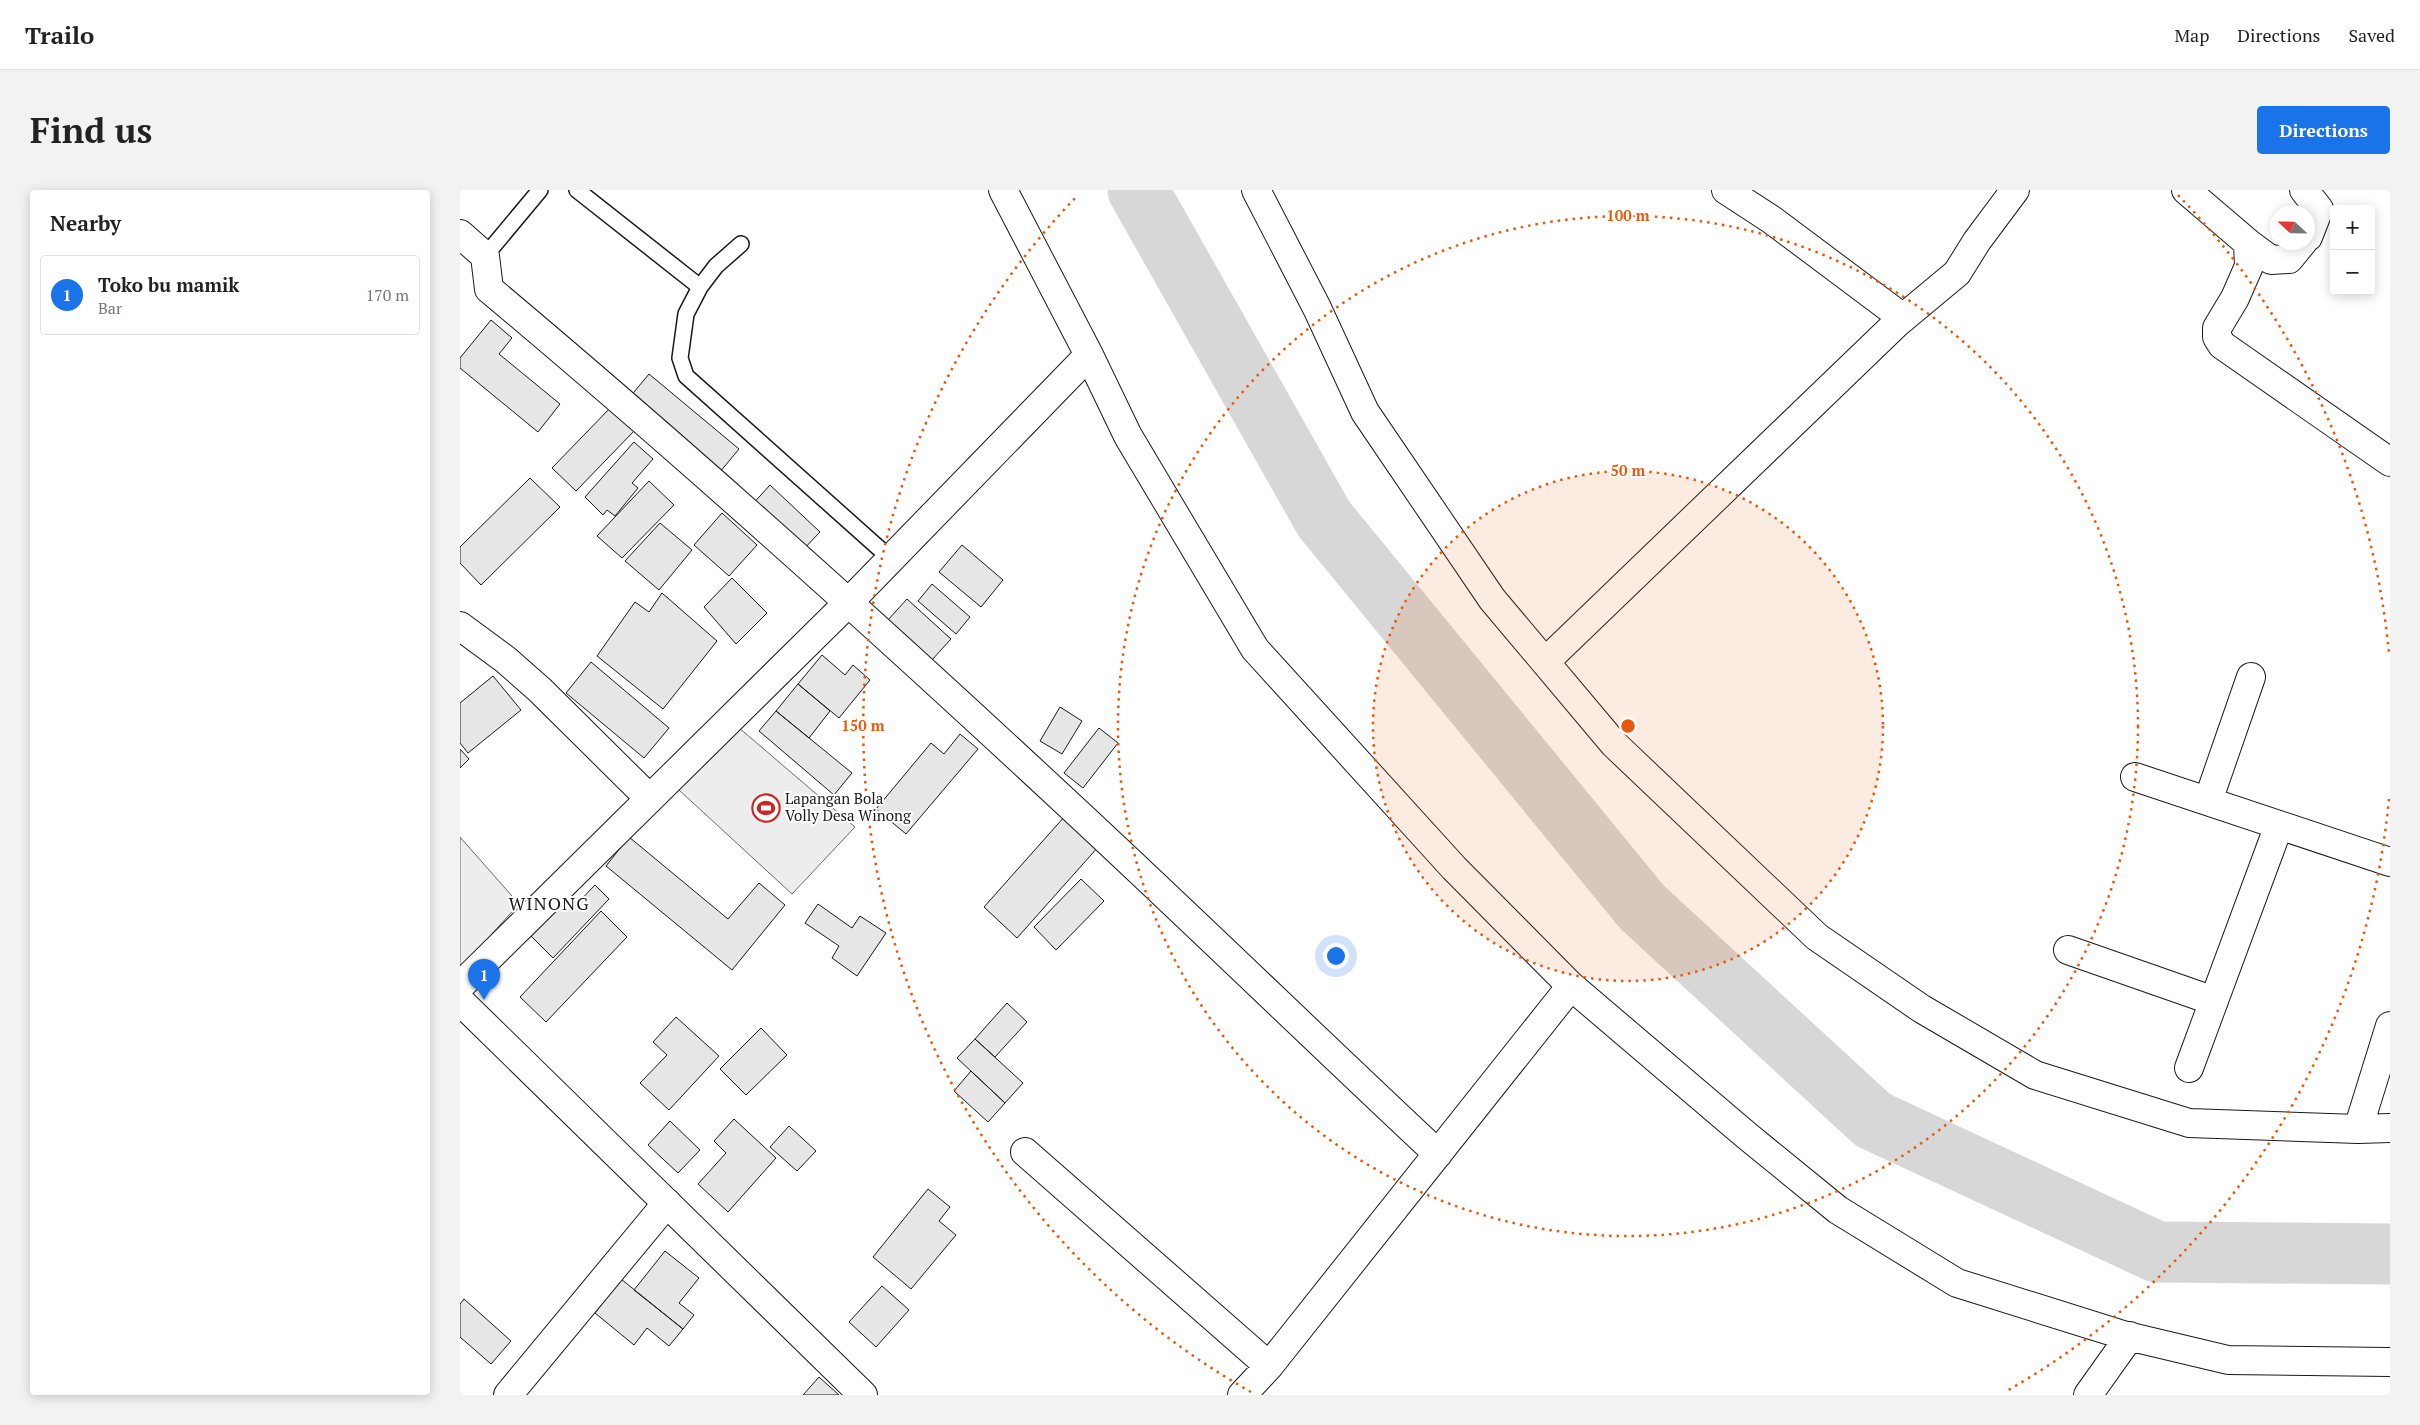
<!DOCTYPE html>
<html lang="en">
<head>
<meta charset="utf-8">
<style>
	body { margin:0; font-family:"PT Serif",serif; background:#f2f2f2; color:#222 }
	.controls { position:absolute; right:15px; top:15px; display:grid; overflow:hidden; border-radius:5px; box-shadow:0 2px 12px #0003 }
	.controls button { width:45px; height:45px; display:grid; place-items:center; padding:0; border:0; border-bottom:1px solid #e0e0e0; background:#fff; color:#222; font:25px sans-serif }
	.compass { position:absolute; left:1810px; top:15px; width:45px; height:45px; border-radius:50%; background:#fff; box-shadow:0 2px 12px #0003; rotate:292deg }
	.you { position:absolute; left:875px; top:765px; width:18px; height:18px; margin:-12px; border:4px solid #fff; border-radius:50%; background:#1a73e8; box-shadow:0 0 0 8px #1a73e833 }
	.badge { display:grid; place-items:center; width:32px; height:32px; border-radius:50%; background:#1a73e8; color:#fff; font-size:16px; font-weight:700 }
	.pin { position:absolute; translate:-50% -41px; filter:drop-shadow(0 1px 2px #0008) }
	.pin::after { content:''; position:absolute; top:26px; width:18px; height:15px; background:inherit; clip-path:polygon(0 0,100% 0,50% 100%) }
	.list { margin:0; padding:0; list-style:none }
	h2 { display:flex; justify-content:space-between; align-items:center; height:65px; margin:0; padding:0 20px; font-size:21px }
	h2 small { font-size:16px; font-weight:400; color:#767676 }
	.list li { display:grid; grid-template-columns:32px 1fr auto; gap:15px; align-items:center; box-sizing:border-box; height:80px; margin:0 10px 10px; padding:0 10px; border:1px solid #e0e0e0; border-radius:5px }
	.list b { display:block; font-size:19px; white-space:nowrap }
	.list p { margin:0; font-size:16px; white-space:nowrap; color:#767676 }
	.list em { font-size:16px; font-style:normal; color:#767676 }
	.map { position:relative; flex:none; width:1930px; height:1205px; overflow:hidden; border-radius:5px }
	header { display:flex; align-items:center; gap:30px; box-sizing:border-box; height:70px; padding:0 25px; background:#fff; border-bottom:1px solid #e0e0e0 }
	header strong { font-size:24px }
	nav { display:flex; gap:28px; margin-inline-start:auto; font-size:18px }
	.intro { display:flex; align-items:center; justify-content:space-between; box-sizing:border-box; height:120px; padding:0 30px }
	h1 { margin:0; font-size:35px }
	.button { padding:12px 22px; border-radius:5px; background:#1a73e8; color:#fff; font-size:18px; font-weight:700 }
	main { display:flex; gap:30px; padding:0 30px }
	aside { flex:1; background:#fff; border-radius:5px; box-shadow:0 2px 12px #0003 }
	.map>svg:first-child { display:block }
	.built { fill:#ededed; stroke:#6a6a6a }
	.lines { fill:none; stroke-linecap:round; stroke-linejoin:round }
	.river { stroke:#d7d7d7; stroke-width:61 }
	.building { fill:#e6e6e6; stroke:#1a1a1a }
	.service-casing { stroke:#1a1a1a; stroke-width:18 }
	.minor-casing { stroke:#1a1a1a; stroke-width:30 }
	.tertiary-casing { stroke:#1a1a1a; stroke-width:30 }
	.service { stroke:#fff; stroke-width:15 }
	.minor { stroke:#fff; stroke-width:28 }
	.tertiary { stroke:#fff; stroke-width:28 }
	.ring { fill:none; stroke:#e8590c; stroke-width:2.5; stroke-dasharray:2.5 5 }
	.labels { text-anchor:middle; stroke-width:4; stroke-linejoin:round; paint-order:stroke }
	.poi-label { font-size:15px; fill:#1a1a1a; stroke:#fff; text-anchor:start }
	.quarter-label { font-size:18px; letter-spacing:1px; fill:#1a1a1a; stroke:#fff }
	.centre { fill:#e8590c; stroke:#fff; stroke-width:2.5 }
	.ring-label { font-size:15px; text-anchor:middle; font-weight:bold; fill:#e8590c; stroke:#fff; stroke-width:4; stroke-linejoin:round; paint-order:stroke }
</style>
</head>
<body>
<header>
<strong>Trailo</strong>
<nav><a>Map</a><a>Directions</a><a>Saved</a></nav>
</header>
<div class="intro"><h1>Find us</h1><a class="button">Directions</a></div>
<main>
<aside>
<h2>Nearby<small></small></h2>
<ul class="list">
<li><span class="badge">1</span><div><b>Toko bu mamik</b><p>Bar</p></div><em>170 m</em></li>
</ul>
</aside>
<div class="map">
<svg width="1930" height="1205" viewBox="0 0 1930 1205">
	<rect width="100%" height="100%" fill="#fff"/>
	<path class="built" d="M 278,537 L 395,637 L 332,704 L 219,600 Z
		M 0,647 L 59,714 L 1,778 L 0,777 Z"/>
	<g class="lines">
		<path class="river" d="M 678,0 L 864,329 L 1182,717 L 1413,930 L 1697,1062 L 1930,1064"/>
	</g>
	<path class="building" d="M 31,130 L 52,148 L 39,164 L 100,214 L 78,242 L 0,178 L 0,168 Z
		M 189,184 L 279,259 L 259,283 L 169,208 Z
		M 152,216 L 175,240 L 116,301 L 92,278 Z
		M 174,252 L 193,269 L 172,293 L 178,298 L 155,326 L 147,320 L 143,325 L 125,307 Z
		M 70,288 L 100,317 L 21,395 L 0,373 L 0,357 Z
		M 189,291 L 214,315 L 162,368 L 137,346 Z
		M 310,295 L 360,342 L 340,363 L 290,317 Z
		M 262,323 L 297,355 L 269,386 L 234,355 Z
		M 200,333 L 232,360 L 199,400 L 165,371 Z
		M 502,355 L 543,390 L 521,417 L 479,382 Z
		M 272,388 L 307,423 L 276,454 L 244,417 Z
		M 472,394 L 510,427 L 496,444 L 458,411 Z
		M 202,403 L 257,451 L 203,519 L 137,466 L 175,412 L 189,422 Z
		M 447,409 L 491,449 L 471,471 L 427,431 Z
		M 362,465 L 385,485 L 393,475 L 410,490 L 379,528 L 338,494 Z
		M 131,472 L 209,538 L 184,568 L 106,503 Z
		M 33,486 L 61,520 L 8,563 L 0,553 L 0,513 Z
		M 338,494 L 370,521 L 349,548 L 316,521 Z
		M 600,517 L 622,531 L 602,564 L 580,551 Z
		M 316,521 L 392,583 L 374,605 L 299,541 Z
		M 639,538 L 658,553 L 623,598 L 604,583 Z
		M 500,544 L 518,559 L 446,644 L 416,619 L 471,553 L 484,564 Z
		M 0,559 L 9,569 L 0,578 Z
		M 605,626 L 639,656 L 557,748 L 524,717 Z
		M 169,647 L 268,729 L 299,693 L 325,715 L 272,780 L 146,676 Z
		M 621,689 L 644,711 L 596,760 L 574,737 Z
		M 135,695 L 149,709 L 93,768 L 69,744 L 104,707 L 114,717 Z
		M 358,714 L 392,738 L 400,726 L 426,743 L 397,786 L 372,768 L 379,756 L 345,733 Z
		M 141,721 L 167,747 L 86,832 L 60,807 Z
		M 547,813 L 567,832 L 535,867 L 515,849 Z
		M 216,827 L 259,866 L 209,920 L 180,893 L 207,865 L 193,852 Z
		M 301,838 L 327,865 L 286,905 L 260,879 Z
		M 515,849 L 563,893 L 545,913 L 497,868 Z
		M 511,881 L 545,913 L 528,932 L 494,901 Z
		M 274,929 L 316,968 L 268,1022 L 238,994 L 266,963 L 254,951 Z
		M 210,931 L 240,960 L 218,983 L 188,955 Z
		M 329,936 L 356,961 L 337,981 L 310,957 Z
		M 468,999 L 490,1017 L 479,1031 L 496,1045 L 451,1099 L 413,1067 Z
		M 205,1061 L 239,1088 L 219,1113 L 234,1125 L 223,1139 L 174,1100 Z
		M 161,1089 L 223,1139 L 209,1156 L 187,1138 L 174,1155 L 135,1123 Z
		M 422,1096 L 449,1120 L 416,1157 L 389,1132 Z
		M 4,1109 L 51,1151 L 31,1174 L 0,1147 L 0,1114 Z
		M 359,1187 L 379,1205 L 343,1205 Z"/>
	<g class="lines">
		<g class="service-casing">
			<path id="service" d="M 117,0 L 240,97
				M 281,54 L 256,76 L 240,97 L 226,124 L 220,168 L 226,186 L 431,369
				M 25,66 L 80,0"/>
		</g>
		<g class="minor-casing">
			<path id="minor" d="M 543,0 L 629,165 L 668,246 L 795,459 L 994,678 L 1111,796 L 1286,945 L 1378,1020 L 1497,1093 L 1663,1145 L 1768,1170 L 1930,1172
				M 796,0 L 857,118 L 905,222 L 1032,409 L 1154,554 L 1357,747 L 1462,819 L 1575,885 L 1729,933 L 1898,939 L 1930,938
				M 1266,0 L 1312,30 L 1443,128
				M 1726,0 L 1788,53 L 1789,76 L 1775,108 L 1757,138 L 1757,147 L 1762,155 L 1930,272
				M 1844,0 L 1859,19 L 1848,47
				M 0,44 L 25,66 L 29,99 C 227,265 419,438 608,614 C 732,729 854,848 978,964
				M 1788,53 L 1811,70 L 1829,69 L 1843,52
				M 0,436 L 46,470 L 80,500 L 189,608
				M 1085,472 L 1437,133 L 1497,83 L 1517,51 L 1555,0
				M 1675,587 L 1930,672
				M 1748,611 L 1791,487
				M 1608,760 L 1754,811
				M 0,796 L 388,413 L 629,165
				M 1729,878 L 1819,635
				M 1898,939 L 1930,836
				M 565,962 L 809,1176
				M 48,1205 L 207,1013
				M 782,1205 L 809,1176 L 1111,796
				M 1628,1205 L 1670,1146"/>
		</g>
		<g class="tertiary-casing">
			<path id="tertiary" d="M 0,811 L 403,1205"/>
		</g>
		<use href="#service" class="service"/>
		<use href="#minor" class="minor"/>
		<use href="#tertiary" class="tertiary"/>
	</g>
	<circle cx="1168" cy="536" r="255" fill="#e8590c" fill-opacity=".12"/>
	<g class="ring">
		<circle cx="1168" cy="536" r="255"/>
		<circle cx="1168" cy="536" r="510"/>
		<path d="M1929 609A765 765 0 0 1 1545 1202M791 1202A765 765 0 0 1 618 5M1718 5A765 765 0 0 1 1929 463"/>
	</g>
	<defs>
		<g id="stadium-ring" transform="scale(1.4375)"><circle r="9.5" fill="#fff" stroke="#c62828" stroke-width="1.5"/><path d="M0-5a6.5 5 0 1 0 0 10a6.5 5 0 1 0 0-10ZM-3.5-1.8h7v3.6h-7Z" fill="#c62828"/></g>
	</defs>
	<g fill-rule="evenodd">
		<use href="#stadium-ring" x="306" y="618"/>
	</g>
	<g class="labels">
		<g class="poi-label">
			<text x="325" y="614">Lapangan Bola<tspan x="325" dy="17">Volly Desa Winong</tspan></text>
		</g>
		<g class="quarter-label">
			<text x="89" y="720">WINONG</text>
		</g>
	</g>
	<circle cx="1168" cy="536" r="8" class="centre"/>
	<g class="ring-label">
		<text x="1168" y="31">100 m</text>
		<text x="1168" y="286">50 m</text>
		<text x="403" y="541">150 m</text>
	</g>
</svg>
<div class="controls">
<button>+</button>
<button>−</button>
</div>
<svg class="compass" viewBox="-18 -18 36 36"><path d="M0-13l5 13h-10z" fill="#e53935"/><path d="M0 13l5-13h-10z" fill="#767676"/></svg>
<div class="you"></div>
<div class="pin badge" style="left:24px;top:810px">1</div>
</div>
</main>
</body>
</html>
